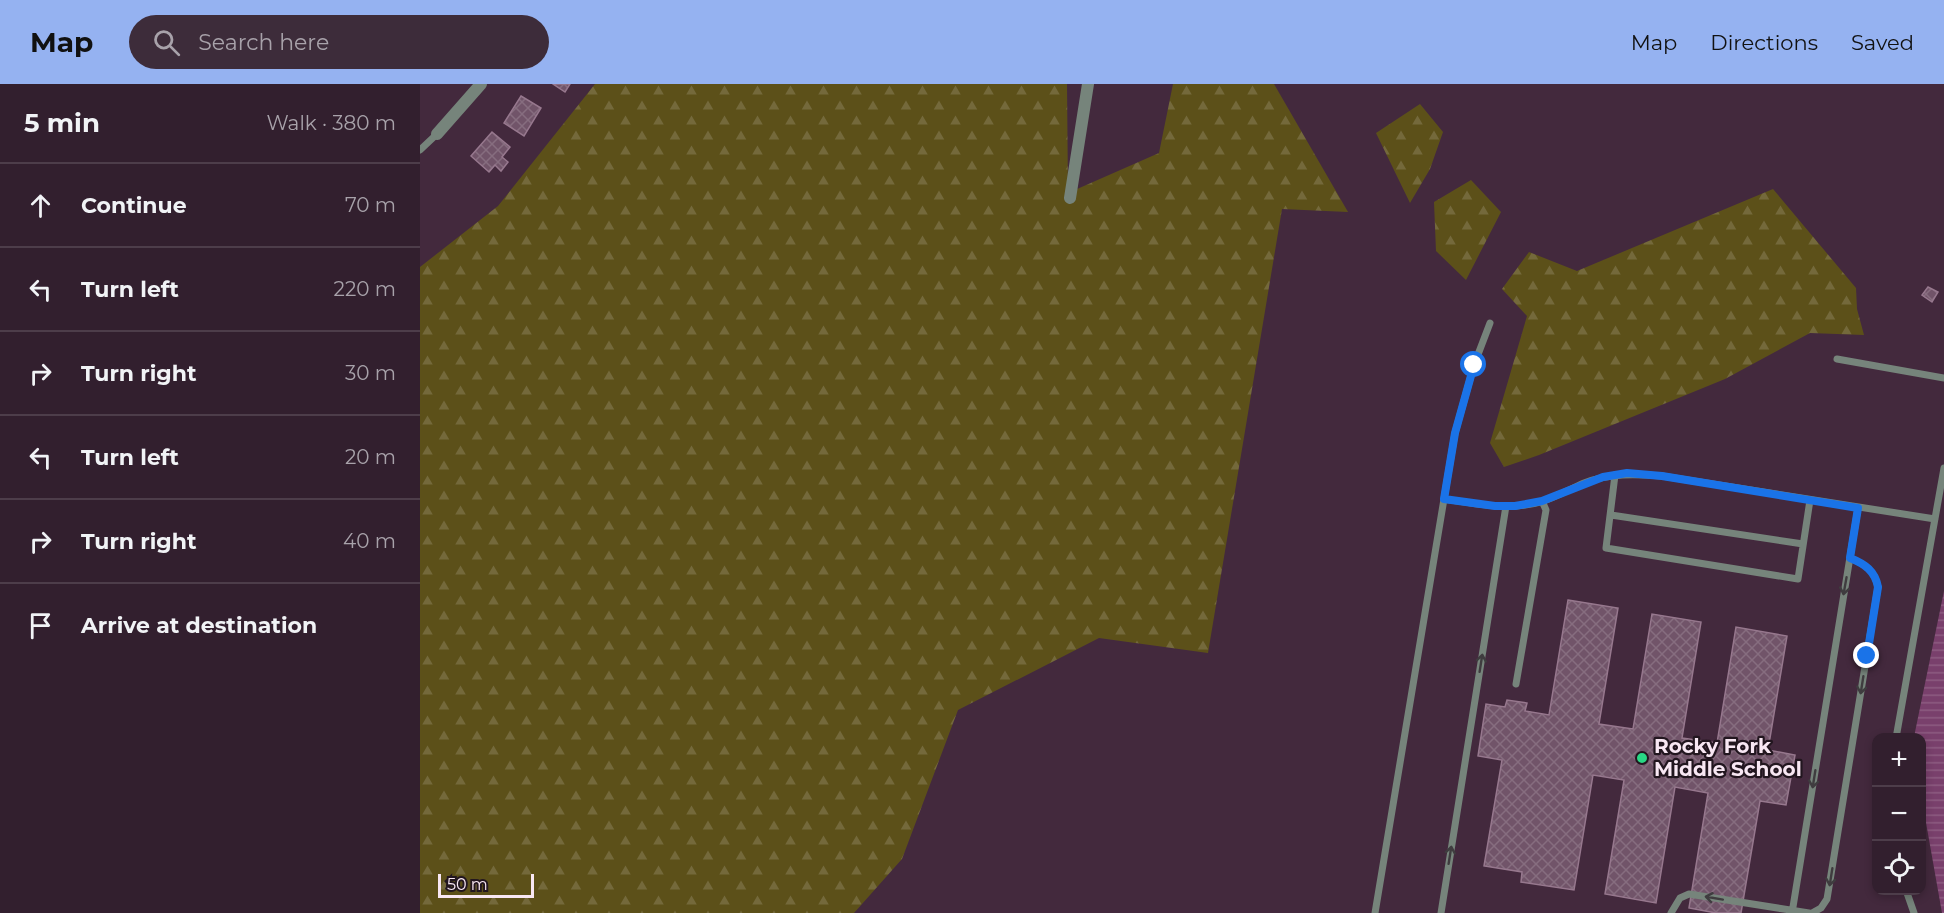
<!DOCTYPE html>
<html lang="en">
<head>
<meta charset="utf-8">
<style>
	body { margin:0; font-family:Montserrat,sans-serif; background:#3d2c3a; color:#f1f3f6 }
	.controls { position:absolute; right:18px; bottom:18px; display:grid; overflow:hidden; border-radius:12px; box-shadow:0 3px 9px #0003 }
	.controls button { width:54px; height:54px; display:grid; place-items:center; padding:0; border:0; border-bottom:2px solid #4d3d4a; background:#321f2e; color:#f1f3f6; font:30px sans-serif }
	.scale { position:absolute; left:18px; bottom:15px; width:96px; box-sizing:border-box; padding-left:6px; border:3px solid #f8e7f3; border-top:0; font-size:16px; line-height:21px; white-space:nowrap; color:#f8e7f3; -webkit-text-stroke:4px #22161f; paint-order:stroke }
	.stop { position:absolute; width:18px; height:18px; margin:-14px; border:4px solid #1a73e8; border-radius:50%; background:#fff }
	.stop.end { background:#1a73e8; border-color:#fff; box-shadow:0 2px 6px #0008 }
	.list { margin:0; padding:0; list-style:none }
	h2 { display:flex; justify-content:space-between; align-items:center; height:78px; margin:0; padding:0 24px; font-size:26px }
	h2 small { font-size:20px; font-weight:400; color:#a8a2aa }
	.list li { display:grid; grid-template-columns:39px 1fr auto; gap:18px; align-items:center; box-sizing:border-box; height:84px; padding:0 24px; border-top:2px solid #4d3d4a }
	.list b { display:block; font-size:22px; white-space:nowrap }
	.list em { font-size:20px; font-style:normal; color:#a8a2aa }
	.icon { flex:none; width:33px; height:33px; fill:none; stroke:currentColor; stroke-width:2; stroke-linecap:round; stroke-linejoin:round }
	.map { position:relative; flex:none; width:1524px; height:829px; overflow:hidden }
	header { display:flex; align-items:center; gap:36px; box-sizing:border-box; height:84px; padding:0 30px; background:#95b2f1; color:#111 }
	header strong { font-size:28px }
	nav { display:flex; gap:33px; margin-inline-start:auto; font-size:21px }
	.search { width:420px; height:54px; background:#3d2c3a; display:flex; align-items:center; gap:15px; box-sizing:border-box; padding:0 21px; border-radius:33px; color:#a8a2aa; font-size:22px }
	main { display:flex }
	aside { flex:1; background:#321f2e }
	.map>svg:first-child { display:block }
	.forest { fill:url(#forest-firs) }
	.water { fill:url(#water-rules) }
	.building { fill:url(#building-cross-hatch); stroke:#97788e; stroke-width:1.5 }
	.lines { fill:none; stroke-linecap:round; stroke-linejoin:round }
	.service { stroke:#76847b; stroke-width:7 }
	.minor { stroke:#76847b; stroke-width:12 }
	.oneway { stroke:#3f3c3f }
	.route { stroke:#1a73e8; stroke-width:8 }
	.poi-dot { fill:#29d885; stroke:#22161f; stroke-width:2 }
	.labels { text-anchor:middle; stroke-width:4.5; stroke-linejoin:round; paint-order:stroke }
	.poi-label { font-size:20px; font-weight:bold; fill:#f8e7f3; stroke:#22161f; text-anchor:start }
</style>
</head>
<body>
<header>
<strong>Map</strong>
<div class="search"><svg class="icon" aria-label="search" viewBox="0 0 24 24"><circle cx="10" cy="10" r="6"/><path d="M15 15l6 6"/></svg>Search here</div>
<nav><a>Map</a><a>Directions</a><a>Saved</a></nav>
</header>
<main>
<aside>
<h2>5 min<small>Walk · 380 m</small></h2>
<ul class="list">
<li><svg class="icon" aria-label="ahead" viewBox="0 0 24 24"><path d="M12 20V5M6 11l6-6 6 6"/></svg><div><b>Continue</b></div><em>70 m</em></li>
<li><svg class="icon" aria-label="left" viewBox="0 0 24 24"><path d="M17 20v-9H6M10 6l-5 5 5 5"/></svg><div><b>Turn left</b></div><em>220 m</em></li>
<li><svg class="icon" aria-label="right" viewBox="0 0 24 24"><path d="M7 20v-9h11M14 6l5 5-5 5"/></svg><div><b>Turn right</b></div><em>30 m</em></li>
<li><svg class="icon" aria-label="left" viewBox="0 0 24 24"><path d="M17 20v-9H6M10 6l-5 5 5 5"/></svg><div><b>Turn left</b></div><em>20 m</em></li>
<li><svg class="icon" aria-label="right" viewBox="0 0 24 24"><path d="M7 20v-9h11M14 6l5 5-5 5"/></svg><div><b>Turn right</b></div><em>40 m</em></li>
<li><svg class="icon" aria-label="arrive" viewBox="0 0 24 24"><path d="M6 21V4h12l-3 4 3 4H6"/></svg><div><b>Arrive at destination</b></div></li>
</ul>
</aside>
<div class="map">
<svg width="1524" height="829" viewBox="0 0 1524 829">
	<defs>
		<pattern id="forest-firs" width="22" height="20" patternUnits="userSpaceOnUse" patternTransform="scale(1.5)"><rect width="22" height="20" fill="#5c5019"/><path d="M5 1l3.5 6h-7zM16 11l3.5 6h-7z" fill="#74693b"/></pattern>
		<pattern id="water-rules" width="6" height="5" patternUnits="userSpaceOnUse" patternTransform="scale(1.5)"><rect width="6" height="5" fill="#79406c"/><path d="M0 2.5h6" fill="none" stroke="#8d5c81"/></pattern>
		<pattern id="building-cross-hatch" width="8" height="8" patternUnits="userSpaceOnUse" patternTransform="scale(1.5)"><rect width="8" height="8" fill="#715469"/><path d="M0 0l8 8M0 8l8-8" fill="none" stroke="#866d7f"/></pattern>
	</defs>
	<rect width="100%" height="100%" fill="#43293d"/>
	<path class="forest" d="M 175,0 L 647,0 L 648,109 L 739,69 L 753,0 L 854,0 L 928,128 L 862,125 L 788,569 L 679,554 L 538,626 L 482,775 L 434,829 L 0,829 L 0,183 L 78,122 Z
		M 1000,20 L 1023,48 L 1010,85 L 990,119 L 956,49 Z
		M 1051,96 L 1081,128 L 1046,196 L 1016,167 L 1014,118 Z
		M 1353,105 L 1436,204 L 1437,225 L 1444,251 L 1390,249 L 1305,295 L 1119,371 L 1084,383 L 1070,359 L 1107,232 L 1082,205 L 1109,168 L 1157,187 Z"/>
	<path class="water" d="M 1524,507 L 1524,829 L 1522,829 L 1502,716 L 1502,654 L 1494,653 Z"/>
	<path class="building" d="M 133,0 L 150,0 L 145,8 Z
		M 101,12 L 121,24 L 104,52 L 84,39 Z
		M 72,48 L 90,63 L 82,73 L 88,78 L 81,87 L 75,81 L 69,88 L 51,72 Z
		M 1508,203 L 1518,208 L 1512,218 L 1502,211 Z
		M 1148,516 L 1198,524 L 1179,640 L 1213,645 L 1232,530 L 1281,538 L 1262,654 L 1297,659 L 1316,543 L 1367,552 L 1348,666 L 1375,671 L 1366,721 L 1340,717 L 1321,829 L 1296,829 L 1269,824 L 1288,709 L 1255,703 L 1236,819 L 1185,810 L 1204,696 L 1173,691 L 1154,806 L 1101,798 L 1102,788 L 1064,782 L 1082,676 L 1058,672 L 1066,620 L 1085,623 L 1087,616 L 1107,619 L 1105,627 L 1129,631 Z"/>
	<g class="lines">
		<path class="service" d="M 0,66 L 17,50
			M 1417,275 L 1524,294
			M 1195,391 L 1186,464 L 1378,495 L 1390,416
			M 1024,415 L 1035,349 L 1054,281 L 1070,239
			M 1191,431 L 1383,460
			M 1096,600 L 1126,426 L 1122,417
			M 1476,654 L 1524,384
			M 1486,806 L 1494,829
			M 955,829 L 1024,415 C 1056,420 1089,427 1121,418 C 1136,413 1150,405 1164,399 C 1190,389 1215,390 1242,392 L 1515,435
			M 1021,829 L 1086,422
			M 1251,829 L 1260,814 L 1269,810 L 1389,829
			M 1372,829 L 1438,424
			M 1392,829 L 1401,824 L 1407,815 L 1458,503 C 1455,487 1445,480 1430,474"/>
		<path class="minor" d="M 17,50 L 61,0
			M 650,114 L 668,0"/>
	</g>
	<defs><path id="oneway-shaft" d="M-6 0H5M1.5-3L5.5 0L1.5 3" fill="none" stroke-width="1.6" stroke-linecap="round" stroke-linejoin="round" transform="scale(1.5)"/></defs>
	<g class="oneway">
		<use href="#oneway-shaft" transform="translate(1425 502) rotate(100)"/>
		<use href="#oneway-shaft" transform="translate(1061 579) rotate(-81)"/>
		<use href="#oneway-shaft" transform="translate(1442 601) rotate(99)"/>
		<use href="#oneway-shaft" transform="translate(1394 695) rotate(99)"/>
		<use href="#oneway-shaft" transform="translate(1030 771) rotate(-81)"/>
		<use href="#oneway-shaft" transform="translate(1411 793) rotate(99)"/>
		<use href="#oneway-shaft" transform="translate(1294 814) rotate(-170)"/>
	</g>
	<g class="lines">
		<path class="route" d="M 1054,281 L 1035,349 L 1024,415 L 1075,422 L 1095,422 L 1122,417 L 1183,393 L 1207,389 L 1242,392 L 1438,424 L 1430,474 C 1445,480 1455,487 1458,503 L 1447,572"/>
	</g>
	<circle class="poi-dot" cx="1222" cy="674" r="6"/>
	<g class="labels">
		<g class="poi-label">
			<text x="1234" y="669">Rocky Fork<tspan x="1234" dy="23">Middle School</tspan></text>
		</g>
	</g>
</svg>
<div class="controls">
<button>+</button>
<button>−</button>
<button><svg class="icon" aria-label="locate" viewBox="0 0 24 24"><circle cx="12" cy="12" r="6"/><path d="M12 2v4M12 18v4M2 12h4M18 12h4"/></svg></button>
</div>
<div class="scale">50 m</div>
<div class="stop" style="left:1054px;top:281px"></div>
<div class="stop end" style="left:1447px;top:572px"></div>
</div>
</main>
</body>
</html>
